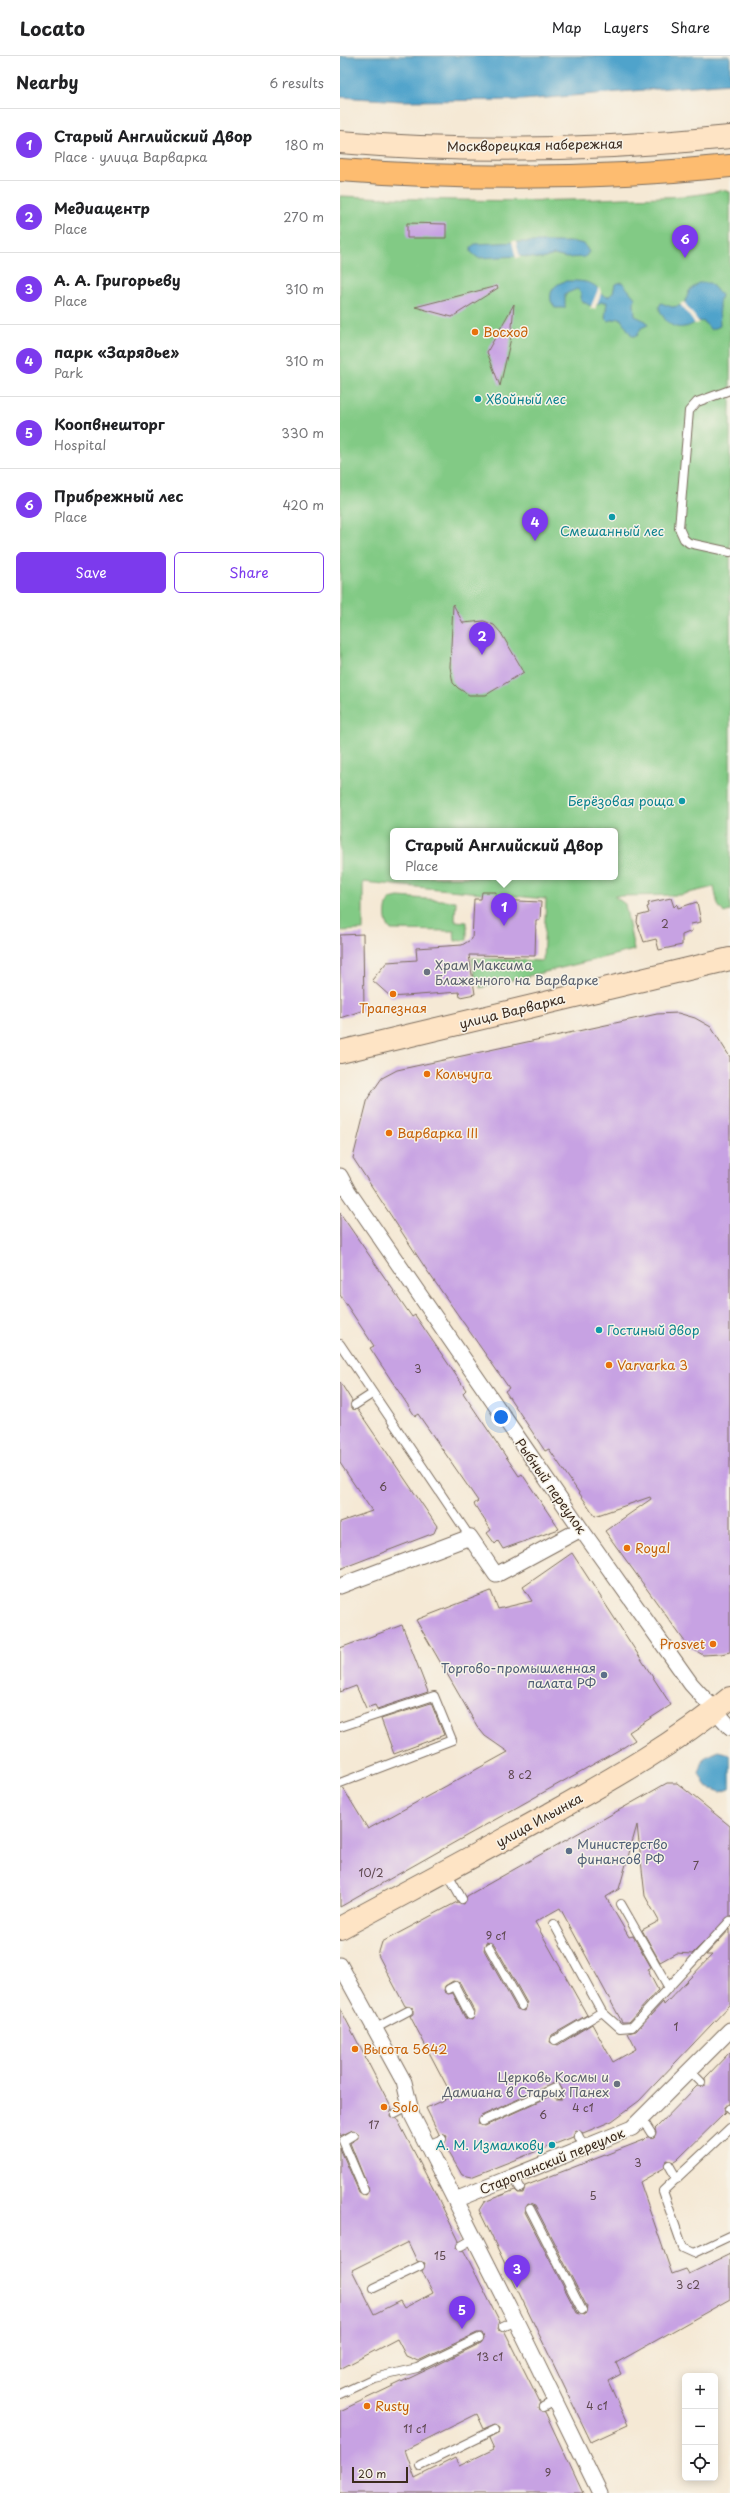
<!DOCTYPE html>
<html lang="en">
<head>
<meta charset="utf-8">
<style>
	body { margin:0; font-family:"Playpen Sans",sans-serif; background:#f2f2f2; color:#202124 }
	.controls { position:absolute; right:12px; bottom:12px; display:grid; overflow:hidden; border-radius:6px; box-shadow:0 2px 10px #0003 }
	.controls button { width:36px; height:36px; display:grid; place-items:center; padding:0; border:0; border-bottom:1px solid #e0e0e0; background:#fff; color:#202124; font:20px sans-serif }
	.scale { position:absolute; left:12px; bottom:10px; width:56px; box-sizing:border-box; padding-left:4px; border:2px solid #3b2a1e; border-top:0; font-size:11px; line-height:14px; white-space:nowrap; color:#3b2a1e; -webkit-text-stroke:3px #f7f3e8; paint-order:stroke }
	.you { position:absolute; left:161px; top:1361px; width:14px; height:14px; margin:-10px; border:3px solid #fff; border-radius:50%; background:#1a73e8; box-shadow:0 0 0 6px #1a73e833 }
	.badge { display:grid; place-items:center; width:26px; height:26px; border-radius:50%; background:#7c3aed; color:#fff; font-size:13px; font-weight:700 }
	.pin { position:absolute; translate:-50% -33px; filter:drop-shadow(0 1px 2px #0008) }
	.pin::after { content:''; position:absolute; top:21px; width:14px; height:12px; background:inherit; clip-path:polygon(0 0,100% 0,50% 100%) }
	.popup { position:absolute; left:50px; top:772px; width:228px; height:52px; box-sizing:border-box; display:grid; place-content:center; border-radius:6px; background:#fff; filter:drop-shadow(0 1px 3px #0005); font-size:13px; white-space:nowrap; color:#757577 }
	.popup b { font-size:15px; color:#202124 }
	.popup::after { content:''; position:absolute; left:50%; top:100%; margin-left:-8px; border:8px solid transparent; border-top-color:#fff }
	.list { margin:0; padding:0; list-style:none }
	h2 { display:flex; justify-content:space-between; align-items:center; height:52px; margin:0; padding:0 16px; font-size:17px }
	h2 small { font-size:13px; font-weight:400; color:#757577 }
	.list li { display:grid; grid-template-columns:26px 1fr auto; gap:12px; align-items:center; box-sizing:border-box; height:72px; padding:0 16px; border-top:1px solid #e0e0e0 }
	.list b { display:block; font-size:15px; white-space:nowrap }
	.list p { margin:0; font-size:13px; white-space:nowrap; color:#757577 }
	.list em { font-size:13px; font-style:normal; color:#757577 }
	.actions { display:flex; gap:8px; padding:12px 16px }
	.actions a { flex:1; padding:9px 0; border:1px solid #7c3aed; border-radius:6px; text-align:center; font-size:14px; color:#7c3aed }
	.actions .main { background:#7c3aed; color:#fff }
	.icon { flex:none; width:22px; height:22px; fill:none; stroke:currentColor; stroke-width:2; stroke-linecap:round; stroke-linejoin:round }
	.map { position:relative; flex:none; width:390px; height:2437px; overflow:hidden }
	header { display:flex; align-items:center; gap:24px; box-sizing:border-box; height:56px; padding:0 20px; background:#fff; border-bottom:1px solid #e0e0e0 }
	header strong { font-size:19px }
	nav { display:flex; gap:22px; margin-inline-start:auto; font-size:14px }
	main { display:flex }
	aside { flex:1; background:#fff }
	.map>svg:first-child { display:block }
	.green { fill:#82ca85; stroke:#5e7a52; fill-rule:evenodd }
	.water { fill:#4fa3cb; stroke:#456674 }
	.pier { fill:#f5e9d5 }
	.building { fill:#c7a2e3; fill-rule:evenodd }
	.lines { fill:none; stroke-linecap:round; stroke-linejoin:round }
	.lane-casing { stroke:#7c6d5e; stroke-width:10 }
	.street-casing { stroke:#7c6d5e; stroke-width:17 }
	.secondary-casing { stroke:#7c6d5e; stroke-width:24 }
	.primary-casing { stroke:#7c6d5e; stroke-width:24 }
	.lane { stroke:#fff; stroke-width:8 }
	.street { stroke:#fff; stroke-width:15 }
	.secondary { stroke:#fee4c5; stroke-width:22 }
	.primary { stroke:#fdbc6f; stroke-width:22 }
	.food-dot { fill:#e8710a; stroke:#f7f3e8; stroke-width:1.5 }
	.culture-dot { fill:#0f9aa8; stroke:#f7f3e8; stroke-width:1.5 }
	.worship-dot { fill:#6b7280; stroke:#f7f3e8; stroke-width:1.5 }
	.service-dot { fill:#5c6f8a; stroke:#f7f3e8; stroke-width:1.5 }
	.labels { text-anchor:middle; stroke-width:3; stroke-linejoin:round; paint-order:stroke }
	.number-label { font-size:11px; fill:#5e484f }
	.street-label { font-size:13px; fill:#3b2a1e; stroke:#f7f3e8 }
	.food-label { font-size:13px; fill:#c56008; stroke:#f7f3e8; text-anchor:start }
	.culture-label { font-size:13px; fill:#0d838f; stroke:#f7f3e8; text-anchor:start }
	.worship-label { font-size:13px; fill:#5b616d; stroke:#f7f3e8; text-anchor:start }
	.service-label { font-size:13px; fill:#4e5e75; stroke:#f7f3e8; text-anchor:end }
</style>
</head>
<body>
<header>
<strong>Locato</strong>
<nav><a>Map</a><a>Layers</a><a>Share</a></nav>
</header>
<main>
<aside>
<h2>Nearby<small>6 results</small></h2>
<ul class="list">
<li><span class="badge">1</span><div><b>Старый Английский Двор</b><p>Place · улица Варварка</p></div><em>180 m</em></li>
<li><span class="badge">2</span><div><b>Медиацентр</b><p>Place</p></div><em>270 m</em></li>
<li><span class="badge">3</span><div><b>А. А. Григорьеву</b><p>Place</p></div><em>310 m</em></li>
<li><span class="badge">4</span><div><b>парк «Зарядье»</b><p>Park</p></div><em>310 m</em></li>
<li><span class="badge">5</span><div><b>Коопвнешторг</b><p>Hospital</p></div><em>330 m</em></li>
<li><span class="badge">6</span><div><b>Прибрежный лес</b><p>Place</p></div><em>420 m</em></li>
</ul>
<div class="actions"><a class="main">Save</a><a>Share</a></div>
</aside>
<div class="map">
<svg width="390" height="2437" viewBox="0 0 390 2437">
	<rect width="100%" height="100%" fill="#f7f3e8"/>
	<filter id="ink" filterUnits="userSpaceOnUse"><feTurbulence type="fractalNoise" baseFrequency=".025" numOctaves="2"/><feDisplacementMap in="SourceGraphic" scale="8" xChannelSelector="R" yChannelSelector="G"/><feConvolveMatrix kernelMatrix="1 2 1 2 8 2 1 2 1" color-interpolation-filters="sRGB"/></filter>
	<filter id="wash" filterUnits="userSpaceOnUse"><feTurbulence type="fractalNoise" baseFrequency=".012" numOctaves="4" result="noise"/><feDisplacementMap in="SourceGraphic" scale="16" xChannelSelector="R" yChannelSelector="G"/><feGaussianBlur stdDeviation="0.9" result="paint"/><feColorMatrix in="noise" values="0 0 0 0 0 0 0 0 0 0 0 0 0 0 0 0 0 1.4 0 .05"/><feComposite in="paint" operator="in"/></filter>
	<g filter="url(#wash)">
		<rect width="100%" height="100%" fill="#f5e9d5"/>
		<path class="green" d="M 382,134 L 390,136 L 390,855 L 384,857 L 378,849 L 374,831 L 340,839 L 274,840 L 285,848 L 294,894 L 140,932 L 139,923 L 135,922 L 132,902 L 203,905 L 206,843 L 23,826 L 23,874 L 0,875 L 0,140 C 94,144 188,147 282,142 C 315,141 351,142 382,134 ZM 53,775 L 275,775 L 275,821 L 53,821 Z
			M 58,841 L 116,845 L 115,865 L 127,866 L 127,884 L 115,885 L 114,875 L 51,874 C 44,867 44,851 50,843 Z"/>
		<path class="water" d="M 0,0 L 390,0 L 390,27 L 182,44 L 62,45 L 0,41 Z
			M 182,186 L 235,186 L 244,188 L 249,196 L 245,201 L 226,202 L 214,199 L 202,203 L 180,200 L 138,202 L 131,196 L 131,191 L 135,188 Z
			M 226,225 C 239,225 256,224 261,238 L 268,241 L 273,237 L 275,228 L 282,226 L 295,242 L 294,248 L 295,260 L 306,265 L 308,269 L 301,272 L 297,280 L 292,280 L 280,262 L 268,265 L 265,262 L 267,246 L 261,246 L 253,251 L 241,245 L 241,236 L 237,233 L 225,238 L 225,252 L 215,252 L 211,245 C 209,234 215,228 226,225 Z
			M 358,227 L 370,227 L 381,239 L 379,248 L 380,270 L 371,274 L 364,266 L 358,265 C 354,267 349,271 344,271 C 331,274 322,262 319,251 L 321,247 L 332,251 L 344,249 L 349,235 Z
			M 378,1695 L 390,1698 L 390,1733 L 381,1736 L 366,1731 L 359,1717 L 364,1702 Z"/>
		<path class="pier" d="M 172,185 L 176,185 L 180,202 L 176,202 Z
			M 259,231 L 262,235 L 255,253 L 250,253 Z
			M 344,246 L 358,265 L 360,267 L 355,268 L 340,248 Z"/>
		<g id="blocks">
			<path class="building" d="M 67,167 L 106,168 L 106,182 L 67,182 Z
				M 157,230 L 158,232 L 112,261 L 75,251 Z
				M 174,248 L 171,282 L 160,330 L 147,296 Z
				M 113,548 L 123,567 L 144,565 L 154,569 L 161,577 L 184,616 L 146,639 L 129,639 L 118,632 L 113,627 L 110,611 Z
				M 142,836 L 156,836 L 155,844 L 201,846 L 200,864 L 196,864 L 195,900 L 129,899 L 135,938 L 120,941 L 119,936 L 51,941 L 32,924 L 47,906 L 77,904 L 76,892 L 122,889 L 132,883 L 134,843 L 141,843 Z
				M 331,842 L 334,851 L 337,848 L 338,852 L 357,846 L 361,866 L 351,868 L 352,875 L 342,879 L 342,889 L 319,894 L 316,883 L 304,886 L 297,866 L 298,860 L 309,857 L 307,851 L 309,850 L 308,847 Z
				M 23,878 L 24,954 L 0,962 L 0,879 Z
				M 338,957 L 355,962 L 371,971 L 390,1001 L 390,1596 L 381,1598 L 363,1599 L 348,1590 L 265,1475 L 311,1443 L 310,1441 L 255,1460 L 209,1393 L 205,1395 L 165,1335 L 169,1332 L 88,1216 L 13,1102 L 28,1042 L 42,1022 L 57,1014 L 317,958 Z
				M 0,1157 L 72,1261 L 75,1259 L 126,1334 L 123,1337 L 179,1420 L 182,1418 L 219,1473 L 163,1493 L 158,1485 L 155,1488 L 147,1477 L 151,1474 L 134,1448 L 138,1445 L 78,1358 L 75,1360 L 30,1292 L 34,1290 L 0,1239 Z
				M 0,1326 L 12,1345 L 11,1352 L 18,1354 L 97,1470 L 94,1477 L 0,1513 L 0,1466 L 32,1455 L 0,1407 Z
				M 232,1497 L 331,1649 L 289,1676 L 295,1684 L 284,1691 L 0,1851 L 0,1732 L 3,1732 L 28,1773 L 168,1696 L 145,1680 L 137,1670 L 76,1564 L 151,1535 L 158,1553 L 192,1545 L 183,1531 Z
				M 62,1569 L 88,1636 L 37,1653 L 35,1649 L 26,1652 L 16,1630 L 0,1636 L 0,1592 Z
				M 91,1647 L 104,1679 L 54,1698 L 41,1663 Z
				M 327,1727 L 337,1727 L 390,1770 L 390,1860 L 352,1898 L 336,1897 L 320,1906 L 302,1874 L 319,1865 L 305,1840 L 297,1769 L 279,1833 L 266,1841 L 289,1881 L 293,1880 L 311,1911 L 307,1913 L 318,1934 L 289,1966 L 282,1966 L 220,1852 L 195,1866 L 247,1959 L 212,1979 L 210,1986 L 218,1989 L 252,1968 L 273,2006 L 296,1993 L 288,1977 L 296,1975 L 323,1946 L 324,1949 L 372,1899 L 366,1899 L 390,1873 L 390,1949 L 299,2045 L 272,2065 L 243,2077 L 236,2074 L 233,2081 L 131,2121 L 122,2119 L 104,2088 L 107,2080 L 99,2078 L 86,2052 L 112,2040 L 70,1960 L 73,1958 L 73,1952 L 65,1950 L 38,1899 L 42,1886 L 117,1846 L 124,1848 L 127,1840 ZM 146,1886 L 154,1888 L 187,1947 L 185,1955 L 177,1953 L 144,1894 ZM 113,1925 L 120,1927 L 135,1956 L 132,1964 L 125,1962 L 113,1937 L 108,1938 L 104,1935 L 105,1930 ZM 214,2027 L 219,2028 L 224,2036 L 222,2043 L 216,2043 L 213,2039 L 145,2070 L 138,2068 L 141,2060 Z
				M 0,1952 L 52,2053 L 50,2060 L 57,2063 L 96,2138 L 119,2185 L 116,2192 L 124,2195 L 160,2266 L 158,2274 L 165,2276 L 200,2346 L 198,2353 L 205,2356 L 243,2437 L 0,2437 L 0,2355 L 93,2311 L 141,2287 L 144,2282 L 142,2277 L 137,2277 L 78,2305 L 66,2300 L 57,2283 L 0,2313 L 0,2092 L 19,2136 L 26,2139 L 29,2134 L 10,2087 L 18,2082 L 18,2077 L 13,2074 L 0,2080 ZM 68,2186 L 77,2205 L 85,2207 L 82,2215 L 93,2237 L 64,2252 L 60,2245 L 34,2258 L 12,2214 ZM 137,2358 L 144,2373 L 156,2368 L 161,2371 L 160,2376 L 149,2382 L 154,2393 L 119,2410 L 115,2402 L 75,2422 L 65,2394 Z
				M 390,1996 L 390,2048 L 384,2051 L 385,2057 L 337,2104 L 334,2106 L 326,2104 L 324,2112 L 300,2126 L 332,2218 L 346,2213 L 349,2218 L 390,2198 L 390,2243 L 276,2307 L 281,2318 L 268,2325 L 288,2369 L 251,2386 L 139,2154 L 144,2146 L 175,2134 L 178,2137 L 183,2137 L 185,2130 L 304,2084 L 307,2081 L 314,2081 L 316,2077 L 315,2073 L 357,2030 L 365,2030 L 365,2022 ZM 188,2148 L 195,2150 L 247,2251 L 245,2259 L 237,2257 L 185,2156 Z"/>
		</g>
	</g>
	<g filter="url(#ink)">
		<use href="#blocks" fill-opacity="0" stroke="#7c6d5e" stroke-width="1"/>
		<g class="lines">
			<g class="lane-casing">
				<path id="lane" d="M 390,334 L 357,346 L 349,355 L 339,472 L 344,483 L 349,487 L 390,496
					M 0,1288 L 130,1481
					M 15,1349 L 32,1338
					M 0,1671 L 94,1640 L 112,1684 L 0,1727
					M 107,1816 L 122,1843
					M 281,1848 L 329,1932
					M 214,1868 L 262,1956
					M 149,1891 L 182,1950
					M 109,1933 L 115,1930 L 130,1959
					M 36,1972 L 68,1955
					M 215,1984 L 262,1956 L 280,1972 L 292,1971 L 390,1865
					M 350,2015 L 361,2026
					M 389,2053 L 390,2054
					M 55,2058 L 70,2050
					M 303,2064 L 311,2077
					M 143,2065 L 216,2032 L 219,2038
					M 390,2072 L 323,2135 L 343,2192 L 354,2197 L 390,2180
					M 13,2079 L 3,2085 L 24,2134
					M 238,2079 L 245,2093
					M 88,2089 L 102,2083
					M 329,2109 L 337,2123
					M 173,2121 L 180,2132
					M 190,2153 L 242,2254
					M 121,2190 L 135,2182
					M 34,2232 L 80,2210
					M 163,2271 L 176,2265
					M 0,2338 L 34,2322 L 77,2312 L 139,2282
					M 203,2351 L 216,2344
					M 80,2410 L 156,2373"/>
			</g>
			<g class="street-casing">
				<path id="street" d="M 0,1120 L 8,1135 L 241,1473 L 351,1628 L 390,1671
					M 0,1530 L 130,1481 L 156,1519 L 241,1473
					M 0,1909 L 64,2026 L 72,2059 L 176,2265 L 260,2437
					M 115,2144 L 292,2072 L 390,1974"/>
			</g>
			<g class="secondary-casing">
				<path id="secondary" d="M 0,86 C 129,97 261,94 390,81
					M 0,996 L 390,903
					M 0,1872 C 70,1834 140,1797 210,1758 C 272,1723 335,1688 390,1642"/>
			</g>
			<g class="primary-casing">
				<path id="primary" d="M 0,114 C 129,124 262,123 390,110"/>
			</g>
			<use href="#lane" class="lane"/>
			<use href="#street" class="street"/>
			<use href="#secondary" class="secondary"/>
			<use href="#primary" class="primary"/>
		</g>
	</g>
	<g class="food-dot">
		<circle cx="135" cy="276" r="4"/>
		<circle cx="53" cy="938" r="4"/>
		<circle cx="87" cy="1018" r="4"/>
		<circle cx="49" cy="1077" r="4"/>
		<circle cx="269" cy="1309" r="4"/>
		<circle cx="287" cy="1492" r="4"/>
		<circle cx="373" cy="1588" r="4"/>
		<circle cx="15" cy="1993" r="4"/>
		<circle cx="44" cy="2051" r="4"/>
		<circle cx="27" cy="2350" r="4"/>
	</g>
	<g class="culture-dot">
		<circle cx="138" cy="343" r="4"/>
		<circle cx="272" cy="461" r="4"/>
		<circle cx="342" cy="745" r="4"/>
		<circle cx="259" cy="1274" r="4"/>
		<circle cx="212" cy="2089" r="4"/>
	</g>
	<g class="worship-dot">
		<circle cx="87" cy="916" r="4"/>
		<circle cx="277" cy="2028" r="4"/>
	</g>
	<g class="service-dot">
		<circle cx="264" cy="1619" r="4"/>
		<circle cx="229" cy="1795" r="4"/>
	</g>
	<g class="labels">
		<g class="number-label">
			<text x="325" y="872">2</text>
			<text x="78" y="1317">3</text>
			<text x="43" y="1435">6</text>
			<text x="180" y="1723">8 с2</text>
			<text x="356" y="1814">7</text>
			<text x="31" y="1821">10/2</text>
			<text x="156" y="1884">9 с1</text>
			<text x="336" y="1975">1</text>
			<text x="243" y="2056">4 с1</text>
			<text x="203" y="2063">6</text>
			<text x="34" y="2073">17</text>
			<text x="298" y="2111">3</text>
			<text x="253" y="2144">5</text>
			<text x="100" y="2204">15</text>
			<text x="348" y="2233">3 с2</text>
			<text x="150" y="2305">13 с1</text>
			<text x="257" y="2354">4 с1</text>
			<text x="75" y="2377">11 с1</text>
			<text x="208" y="2421">9</text>
		</g>
		<g class="street-label">
			<text transform="translate(195 89) rotate(-1)" y="5">Москворецкая набережная</text>
			<text transform="translate(172 955) rotate(-14)" y="5">улица Варварка</text>
			<text transform="translate(211 1430) rotate(55)" y="5">Рыбный переулок</text>
			<text transform="translate(199 1764) rotate(-29)" y="5">улица Ильинка</text>
			<text transform="translate(212 2105) rotate(-22)" y="5">Старопанский переулок</text>
		</g>
		<g class="food-label">
			<text x="143" y="281">Восход</text>
			<text x="53" y="957" text-anchor="middle">Трапезная</text>
			<text x="95" y="1023">Кольчуга</text>
			<text x="57" y="1082">Варварка III</text>
			<text x="277" y="1314">Varvarka 3</text>
			<text x="295" y="1497">Royal</text>
			<text x="365" y="1593" text-anchor="end">Prosvet</text>
			<text x="23" y="1998">Высота 5642</text>
			<text x="52" y="2056">Solo</text>
			<text x="35" y="2355">Rusty</text>
		</g>
		<g class="culture-label">
			<text x="146" y="348">Хвойный лес</text>
			<text x="272" y="480" text-anchor="middle">Смешанный лес</text>
			<text x="334" y="750" text-anchor="end">Берёзовая роща</text>
			<text x="267" y="1279">Гостиный двор</text>
			<text x="204" y="2094" text-anchor="end">А. М. Измалкову</text>
		</g>
		<g class="worship-label">
			<text x="95" y="914">Храм Максима<tspan x="95" dy="15">Блаженного на Варварке</tspan></text>
			<text x="269" y="2026" text-anchor="end">Церковь Космы и<tspan x="269" dy="15">Дамиана в Старых Панех</tspan></text>
		</g>
		<g class="service-label">
			<text x="256" y="1617">Торгово-промышленная<tspan x="256" dy="15">палата РФ</tspan></text>
			<text x="237" y="1793" text-anchor="start">Министерство<tspan x="237" dy="15">финансов РФ</tspan></text>
		</g>
	</g>
</svg>
<div class="controls">
<button>+</button>
<button>−</button>
<button><svg class="icon" aria-label="locate" viewBox="0 0 24 24"><circle cx="12" cy="12" r="6"/><path d="M12 2v4M12 18v4M2 12h4M18 12h4"/></svg></button>
</div>
<div class="scale">20 m</div>
<div class="you"></div>
<div class="pin badge" style="left:164px;top:870px">1</div>
<div class="popup"><b>Старый Английский Двор</b>Place</div>
<div class="pin badge" style="left:142px;top:599px">2</div>
<div class="pin badge" style="left:177px;top:2232px">3</div>
<div class="pin badge" style="left:195px;top:485px">4</div>
<div class="pin badge" style="left:122px;top:2273px">5</div>
<div class="pin badge" style="left:345px;top:202px">6</div>
</div>
</main>
</body>
</html>
